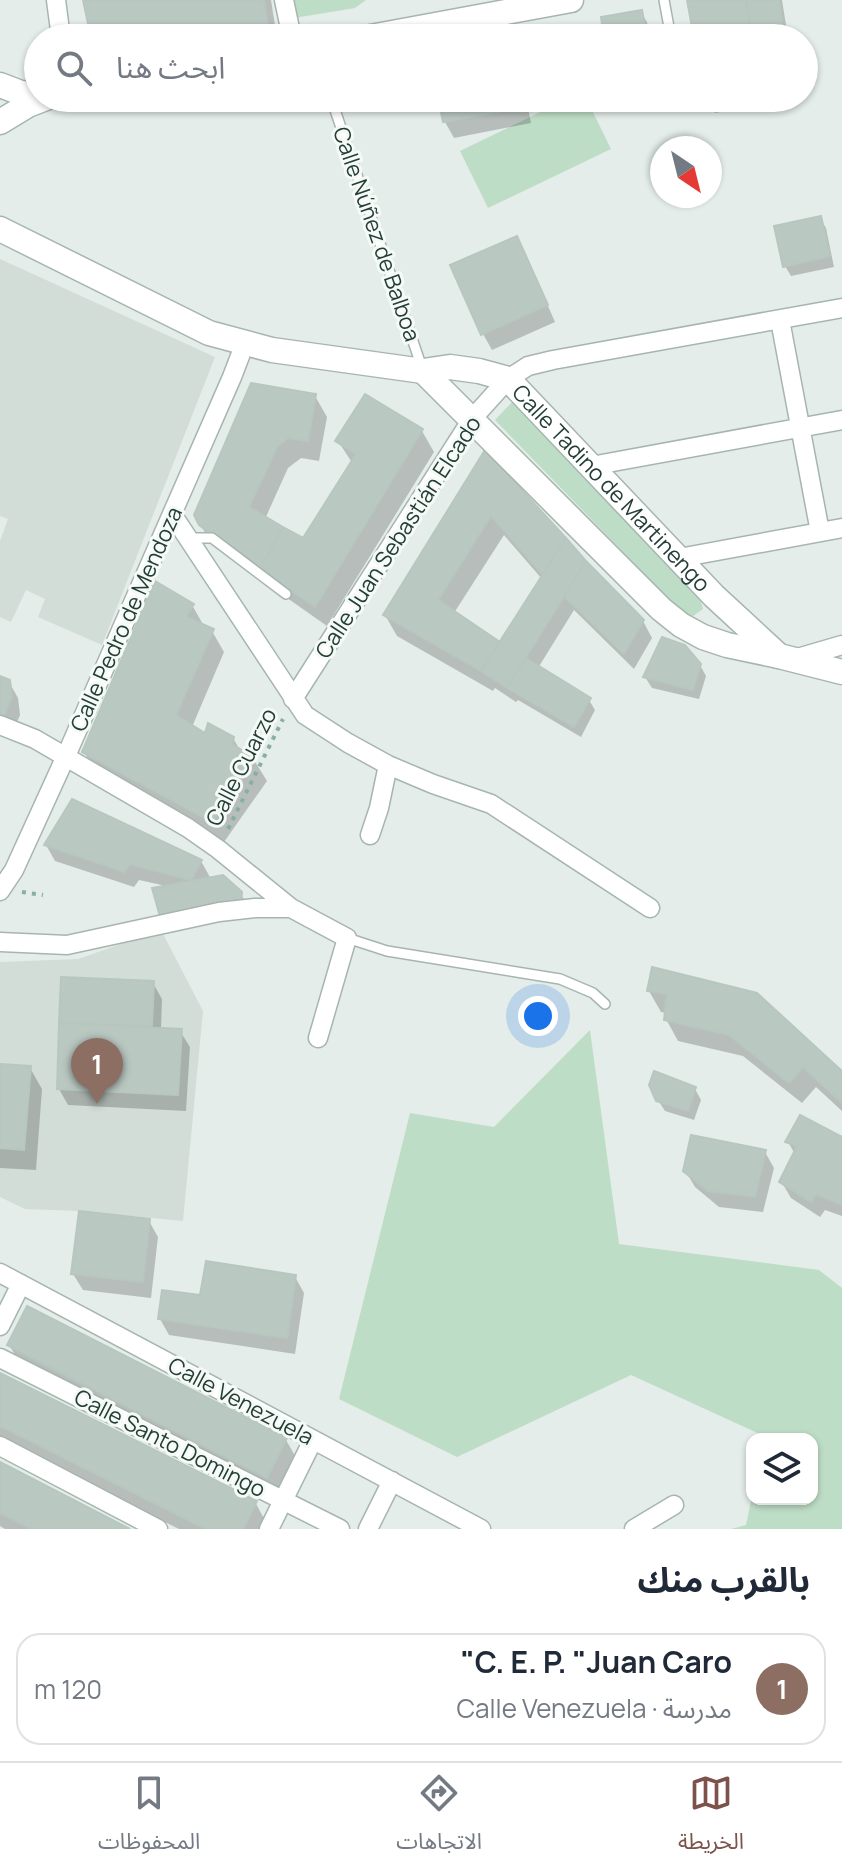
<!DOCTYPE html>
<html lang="ar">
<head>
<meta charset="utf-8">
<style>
	body { margin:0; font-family:Manrope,"Noto Sans Arabic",sans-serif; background:#f2f2f3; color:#1f2937; direction:rtl }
	.controls { position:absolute; right:24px; bottom:24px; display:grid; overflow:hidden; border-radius:16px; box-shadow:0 2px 6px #0004 }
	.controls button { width:72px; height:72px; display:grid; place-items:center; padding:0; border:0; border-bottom:2px solid #e0e1e3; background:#fff; color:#1f2937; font:40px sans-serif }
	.compass { position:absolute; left:650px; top:136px; width:72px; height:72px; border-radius:50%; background:#fff; box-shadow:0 2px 6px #0004; rotate:145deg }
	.you { position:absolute; left:538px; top:1016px; width:28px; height:28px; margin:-20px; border:6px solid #fff; border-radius:50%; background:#1a73e8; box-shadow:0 0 0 12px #1a73e833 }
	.badge { display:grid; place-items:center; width:52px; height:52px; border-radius:50%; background:#7c524b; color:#fff; font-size:26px; font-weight:700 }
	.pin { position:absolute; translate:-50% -66px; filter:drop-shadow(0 2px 4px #0008) }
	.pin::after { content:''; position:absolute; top:42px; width:28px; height:24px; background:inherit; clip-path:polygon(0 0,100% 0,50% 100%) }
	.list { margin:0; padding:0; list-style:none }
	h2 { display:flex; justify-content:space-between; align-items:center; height:104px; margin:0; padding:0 32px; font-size:34px }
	h2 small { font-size:26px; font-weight:400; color:#747a83 }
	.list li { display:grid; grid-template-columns:52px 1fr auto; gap:24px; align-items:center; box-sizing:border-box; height:112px; margin:0 16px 16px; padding:0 16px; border:2px solid #e0e1e3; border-radius:24px }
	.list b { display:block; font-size:30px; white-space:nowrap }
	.list p { margin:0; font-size:26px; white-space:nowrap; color:#747a83 }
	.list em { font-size:26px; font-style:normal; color:#747a83 }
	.icon { flex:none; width:44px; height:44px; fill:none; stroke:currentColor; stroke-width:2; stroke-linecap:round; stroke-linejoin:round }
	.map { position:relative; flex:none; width:842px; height:1529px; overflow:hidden; direction:ltr }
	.search { position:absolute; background:#fff; box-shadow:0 2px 6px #0004; left:24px; right:24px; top:24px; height:88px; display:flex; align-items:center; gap:20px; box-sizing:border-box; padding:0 28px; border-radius:44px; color:#747a83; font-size:30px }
	.sheet { height:232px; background:#fff }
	nav { display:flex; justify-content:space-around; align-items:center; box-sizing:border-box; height:112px; border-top:2px solid #e0e1e3; background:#fff; font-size:22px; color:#747a83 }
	nav a { display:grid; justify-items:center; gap:4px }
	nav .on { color:#7c524b }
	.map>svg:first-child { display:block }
	.built { fill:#d2ddd8 }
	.green { fill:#beddc6 }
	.shadow { fill:#0003; fill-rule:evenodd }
	.building { fill:#bac8c2; stroke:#b7c7c0; stroke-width:2 }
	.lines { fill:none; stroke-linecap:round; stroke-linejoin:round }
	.service-casing { stroke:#a7b5b0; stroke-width:12 }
	.minor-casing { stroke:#a7b5b0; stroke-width:21 }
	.tertiary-casing { stroke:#a7b5b0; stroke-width:27 }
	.path { stroke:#86b0a2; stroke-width:4; stroke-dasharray:4 6; stroke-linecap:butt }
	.service { stroke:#fff; stroke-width:9 }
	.minor { stroke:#fff; stroke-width:18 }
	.tertiary { stroke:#fff; stroke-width:24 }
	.labels { text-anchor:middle; stroke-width:6; stroke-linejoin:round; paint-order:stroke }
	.street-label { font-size:22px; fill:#243e37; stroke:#f5faf7 }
</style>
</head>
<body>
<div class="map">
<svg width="842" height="1529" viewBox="0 0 842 1529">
	<rect width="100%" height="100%" fill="#e4ede9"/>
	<path class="built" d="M 0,259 L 215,357 L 102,645 L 38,617 L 45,599 L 26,590 L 11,622 L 0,617 L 0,541 L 8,519 L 0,516 Z
		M 161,930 L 203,1011 L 183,1221 L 79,1211 L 25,1209 L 0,1197 L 0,962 L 78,959 Z"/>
	<path class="green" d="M 286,0 L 366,0 L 355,8 L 288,19 Z
		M 569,98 L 586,98 L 611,149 L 488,208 L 460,151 Z
		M 514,400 L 700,598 L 703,609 L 693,616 L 684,615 L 495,420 Z
		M 590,1030 L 619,1244 L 819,1270 L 842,1288 L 842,1529 L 731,1529 L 746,1525 L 752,1496 L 752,1499 L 812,1499 L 812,1439 L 763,1439 L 764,1436 L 631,1375 L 457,1457 L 339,1399 L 410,1113 L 494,1127 Z"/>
	<path class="shadow" d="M 85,0 L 271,0 L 277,38 L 93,38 Z
		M 689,0 L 782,0 L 788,38 L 696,38 Z
		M 641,12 L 647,22 L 650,38 L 606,38 Z
		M 440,98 L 526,98 L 531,123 L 454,138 L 445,122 Z
		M 707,98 L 767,98 L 768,103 L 715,113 Z
		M 820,218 L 826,228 L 834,267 L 791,276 L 785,266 Z
		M 516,238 L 525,254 L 555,322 L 492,350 L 483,334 Z
		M 315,396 L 327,417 L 319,461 L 301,458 L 288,468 L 265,519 L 304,541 L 353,464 L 338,441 L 422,431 L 434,452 L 327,626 L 213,546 L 200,524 Z
		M 486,453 L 565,540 L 643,621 L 652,638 L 634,669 L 574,610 L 538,668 L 589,700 L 595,710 L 581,737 L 518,700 L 516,702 L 495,688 L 493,691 L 397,636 L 385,615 ZM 504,535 L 542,579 L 500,645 L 454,613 Z
		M 192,605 L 204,626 L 212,631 L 224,652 L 192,727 L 206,736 L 233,738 L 241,752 L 254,760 L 267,781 L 224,842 L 97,773 L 84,752 Z
		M 700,665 L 706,676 L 699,699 L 652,688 L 645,677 Z
		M 0,678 L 9,682 L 18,698 L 20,715 L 10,739 L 0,735 Z
		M 46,845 L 201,861 L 211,879 L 240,893 L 247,904 L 139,880 L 134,887 L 55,861 Z
		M 653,969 L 842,1074 L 842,1111 L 816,1087 L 802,1103 L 743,1056 L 678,1041 L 666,1019 L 667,1013 L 661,1012 L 649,991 Z
		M 63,979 L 153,983 L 162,999 L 161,1029 L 180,1031 L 190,1047 L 186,1111 L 68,1105 L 59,1089 Z
		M 0,1066 L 30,1068 L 42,1089 L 36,1170 L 0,1168 Z
		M 695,1089 L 701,1100 L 694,1120 L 665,1111 L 658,1100 Z
		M 842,1139 L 842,1216 L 825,1210 L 820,1217 L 791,1198 L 781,1181 L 795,1154 L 788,1142 Z
		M 765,1152 L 774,1168 L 763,1212 L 719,1207 L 695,1187 L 685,1170 Z
		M 149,1221 L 158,1237 L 151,1298 L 83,1290 L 73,1274 Z
		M 295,1277 L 304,1293 L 295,1354 L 169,1335 L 160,1319 Z
		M 9,1345 L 286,1440 L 298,1461 L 279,1498 L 22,1366 Z
		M 0,1376 L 255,1502 L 267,1524 L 265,1529 L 179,1529 L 0,1440 Z
		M 0,1464 L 125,1529 L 5,1529 L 0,1526 Z"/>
	<path class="building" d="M 83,0 L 264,0 L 268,26 L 208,38 L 91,38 Z
		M 687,0 L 746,0 L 752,38 L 694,38 Z
		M 746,0 L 779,0 L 785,38 L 752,38 Z
		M 642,10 L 647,38 L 604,38 L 601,17 Z
		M 438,98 L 521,98 L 523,107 L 443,122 Z
		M 821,216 L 830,256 L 783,267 L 774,226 Z
		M 517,236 L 548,305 L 481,335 L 450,265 Z
		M 251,383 L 316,394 L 308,441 L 288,438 L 277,447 L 249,507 L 283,527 L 260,569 L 199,525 L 194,515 Z
		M 365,394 L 423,429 L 315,607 L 260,569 L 283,527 L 303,538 L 356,454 L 335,441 Z
		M 485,450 L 566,538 L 542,574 L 491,516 L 438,600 L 500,642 L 481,671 L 383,615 Z
		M 566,538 L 586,561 L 507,688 L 481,671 Z
		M 586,561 L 644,620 L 624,654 L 564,596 Z
		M 155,581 L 194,604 L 186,617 L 214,629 L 176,715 L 205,733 L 208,723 L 234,737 L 232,744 L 256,759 L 212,822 L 82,752 Z
		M 662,637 L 685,645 L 701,664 L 693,690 L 643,677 Z
		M 526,658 L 591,698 L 574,727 L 507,688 Z
		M 0,676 L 10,680 L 12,697 L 0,724 Z
		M 72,799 L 202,860 L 191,880 L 129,864 L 125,872 L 44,845 Z
		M 223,875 L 242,892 L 241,902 L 161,920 L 152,888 Z
		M 652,967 L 757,993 L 842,1071 L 842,1103 L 803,1067 L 789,1083 L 729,1035 L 664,1020 L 667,994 L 647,991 Z
		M 61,977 L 154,981 L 152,1026 L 59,1023 Z
		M 59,1023 L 182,1029 L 178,1095 L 57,1089 Z
		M 0,1064 L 31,1066 L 24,1150 L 0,1148 Z
		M 654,1071 L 696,1087 L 688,1111 L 656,1101 L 649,1085 Z
		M 800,1115 L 842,1137 L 842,1205 L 816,1194 L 811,1202 L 779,1182 L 797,1146 L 785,1142 Z
		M 691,1135 L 766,1150 L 755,1197 L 708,1191 L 683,1171 Z
		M 79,1211 L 150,1219 L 143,1282 L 71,1274 Z
		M 206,1261 L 296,1275 L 287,1338 L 158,1319 L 162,1290 L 200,1295 Z
		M 27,1306 L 287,1438 L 267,1478 L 7,1345 Z
		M 0,1373 L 257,1501 L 243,1529 L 206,1529 L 0,1426 Z
		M 0,1462 L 130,1529 L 32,1529 L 0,1513 Z"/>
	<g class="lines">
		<g class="service-casing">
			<path id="service" d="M 664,0 L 671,38
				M 331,98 L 422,368
				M 190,542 L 197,538 L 212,538 L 286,594
				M 347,938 L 387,951 L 560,979 L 593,993 L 605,1004"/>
		</g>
		<g class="minor-casing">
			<path id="minor" d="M 56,0 L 61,38
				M 284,0 L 292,38
				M 780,320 L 820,532
				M 591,466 L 842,420
				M 172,514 L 305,715 L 348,743 L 388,765 L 433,784 L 491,804 L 650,908
				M 679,558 L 842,528
				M 794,659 L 842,645
				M 293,699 L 472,419 L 508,379 L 528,366 L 553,360 L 842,308
				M 0,725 L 35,739 L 188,828 L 218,849 L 291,908 L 347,938 L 318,1038
				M 370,835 L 379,808 L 388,765
				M 0,891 L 14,870 L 66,756 L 232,377 L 245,343
				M 0,942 L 67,945 L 219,912 L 255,908 L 291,908
				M 0,1273 L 481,1529
				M 0,1326 L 21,1284
				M 0,1358 L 340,1529
				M 0,1446 L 158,1529
				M 269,1529 L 313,1440
				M 368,1529 L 392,1481
				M 634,1529 L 674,1505"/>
		</g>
		<g class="tertiary-casing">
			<g id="tertiary">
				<path d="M 365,38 L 571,0"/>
				<path d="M 0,85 L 21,93 L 38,95"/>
				<path d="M 0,122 L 28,105 L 46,98"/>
				<path id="s1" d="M 0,229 L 209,333 L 272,350 L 423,371 L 450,367 L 479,371 L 508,379 L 714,596 L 779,656"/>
				<path d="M 423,371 L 661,609 L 681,625 L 703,637 L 727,645 L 779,656 L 842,672"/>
			</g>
		</g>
		<path class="path" d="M 228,829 L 283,719
			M 22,892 L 43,895"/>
		<use href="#service" class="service"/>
		<use href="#minor" class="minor"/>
		<use href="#tertiary" class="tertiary"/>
	</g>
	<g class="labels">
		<g class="street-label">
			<text transform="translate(377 234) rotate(71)" y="8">Calle Núñez de Balboa</text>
			<text dy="8" stroke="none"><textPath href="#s1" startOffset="688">Calle Tadino de Martinengo</textPath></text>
			<text transform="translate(398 537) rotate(-57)" y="8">Calle Juan Sebastián Elcado</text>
			<text transform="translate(126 619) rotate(-66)" y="8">Calle Pedro de Mendoza</text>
			<text transform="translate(241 767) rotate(-63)" y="8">Calle Cuarzo</text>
			<text transform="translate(241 1401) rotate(28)" y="8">Calle Venezuela</text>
			<text transform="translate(170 1443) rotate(27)" y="8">Calle Santo Domingo</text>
		</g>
	</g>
</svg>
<div class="controls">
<button><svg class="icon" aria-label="layers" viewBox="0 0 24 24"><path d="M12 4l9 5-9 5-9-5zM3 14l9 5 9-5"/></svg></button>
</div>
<svg class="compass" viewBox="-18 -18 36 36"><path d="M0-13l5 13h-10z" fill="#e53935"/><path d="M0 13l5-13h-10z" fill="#747a83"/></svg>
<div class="you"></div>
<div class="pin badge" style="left:97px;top:1104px;background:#8d6e63">1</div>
<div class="search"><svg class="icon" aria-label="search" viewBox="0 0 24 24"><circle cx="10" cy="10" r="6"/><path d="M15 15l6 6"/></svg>ابحث هنا</div>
</div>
<section class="sheet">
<h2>بالقرب منك<small></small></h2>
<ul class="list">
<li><span class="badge" style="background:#8d6e63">1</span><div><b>C. E. P. &quot;Juan Caro&quot;</b><p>مدرسة · Calle Venezuela</p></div><em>120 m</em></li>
</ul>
</section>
<nav>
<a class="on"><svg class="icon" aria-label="map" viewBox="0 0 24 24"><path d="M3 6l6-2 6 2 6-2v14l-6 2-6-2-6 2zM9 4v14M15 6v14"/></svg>الخريطة</a>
<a><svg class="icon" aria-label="directions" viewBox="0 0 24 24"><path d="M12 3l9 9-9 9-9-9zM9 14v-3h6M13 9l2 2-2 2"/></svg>الاتجاهات</a>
<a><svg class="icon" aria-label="saved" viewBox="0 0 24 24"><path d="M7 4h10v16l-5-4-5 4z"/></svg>المحفوظات</a>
</nav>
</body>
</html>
